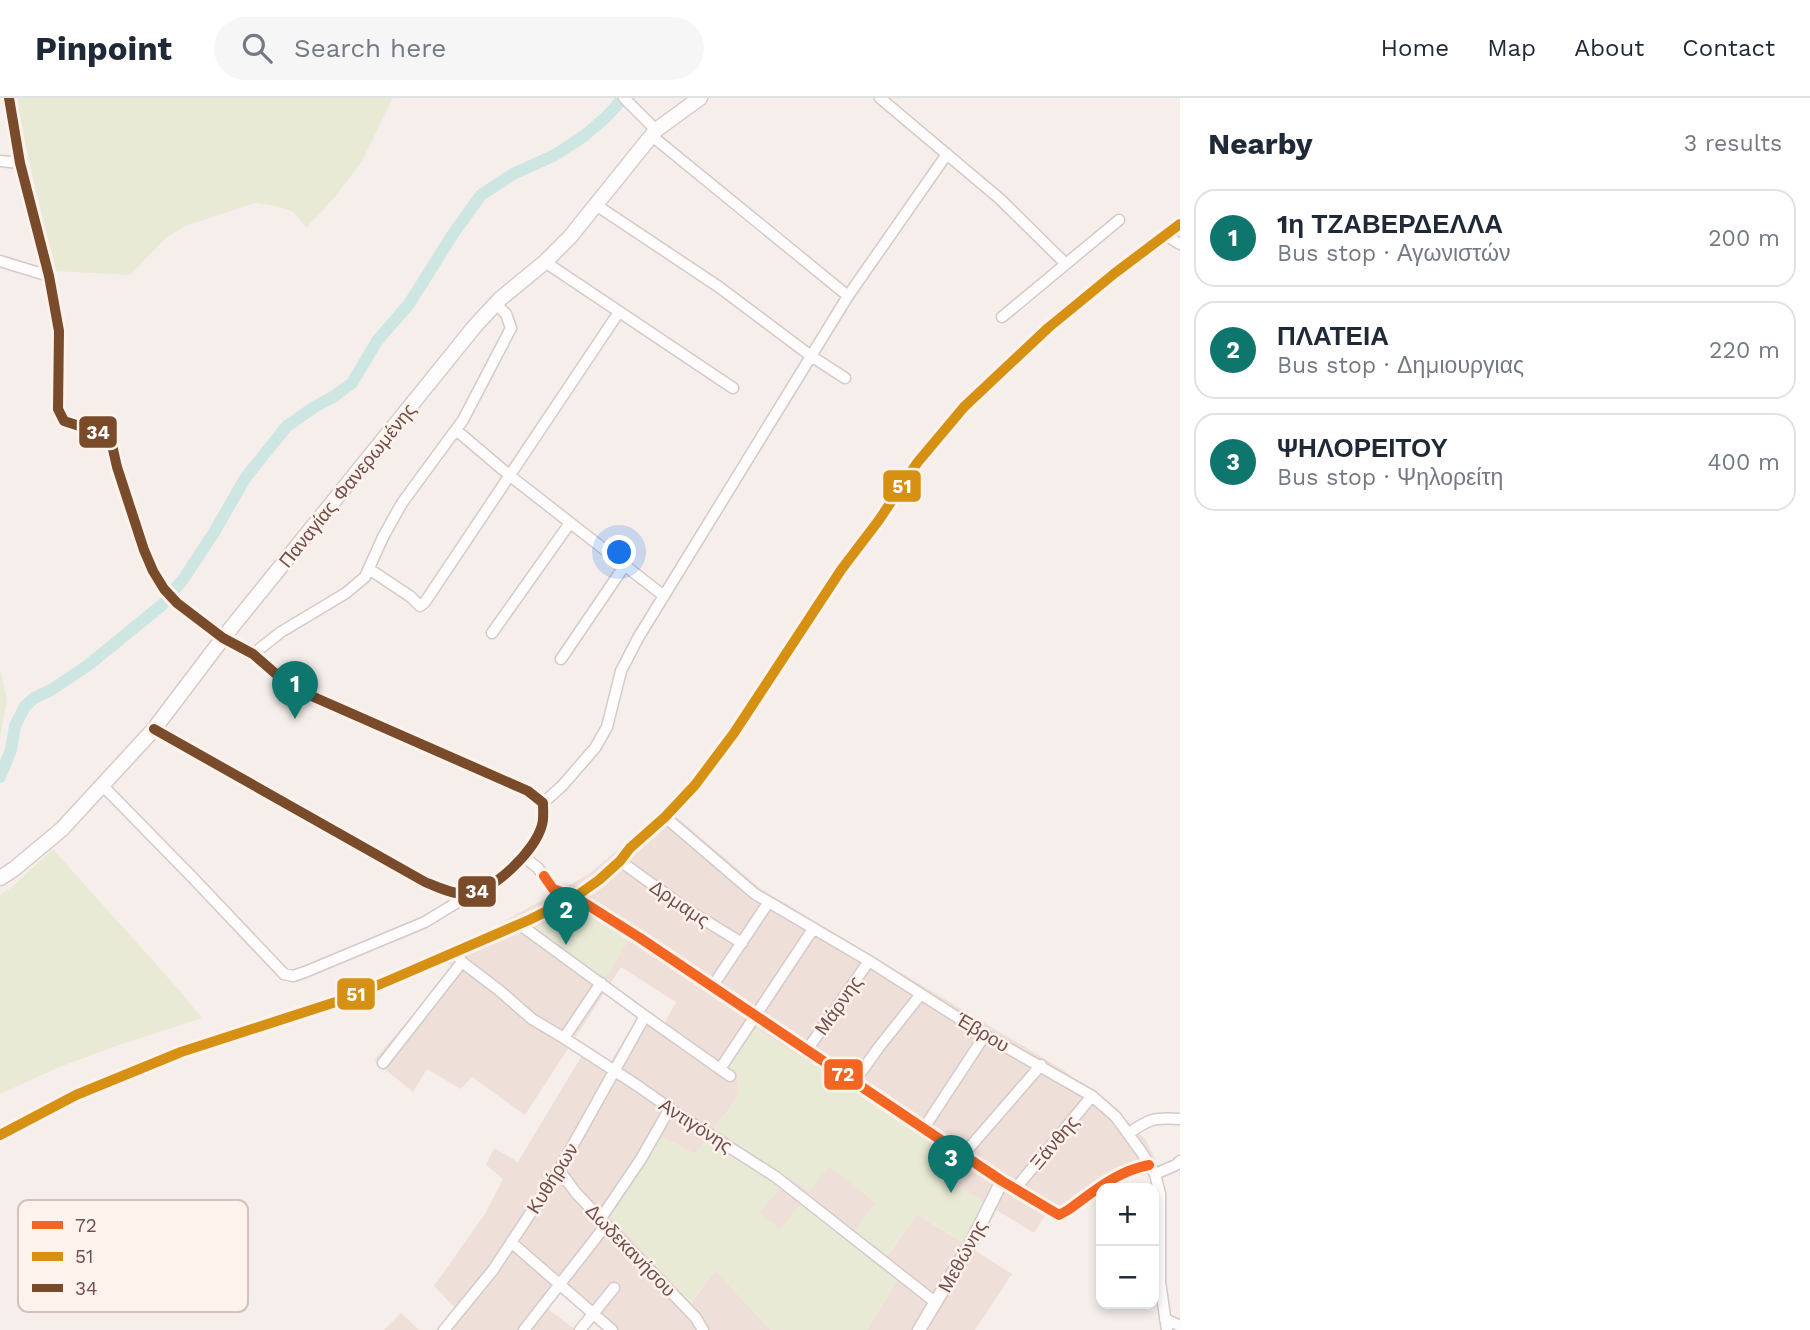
<!DOCTYPE html>
<html lang="en">
<head>
<meta charset="utf-8">
<style>
	body { margin:0; font-family:"Work Sans",sans-serif; background:#f6f6f7; color:#1f2937 }
	.controls { position:absolute; right:21px; bottom:21px; display:grid; overflow:hidden; border-radius:14px; box-shadow:0 4px 10px #0003 }
	.controls button { width:63px; height:63px; display:grid; place-items:center; padding:0; border:0; border-bottom:2px solid #e0e1e3; background:#fff; color:#1f2937; font:35px sans-serif }
	.you { position:absolute; left:620px; top:455px; width:24px; height:24px; margin:-18px; border:5px solid #fff; border-radius:50%; background:#1a73e8; box-shadow:0 0 0 10px #1a73e833 }
	.badge { display:grid; place-items:center; width:46px; height:46px; border-radius:50%; background:#0f766e; color:#fff; font-size:23px; font-weight:700 }
	.pin { position:absolute; translate:-50% -58px; filter:drop-shadow(0 2px 4px #0008) }
	.pin::after { content:''; position:absolute; top:37px; width:24px; height:21px; background:inherit; clip-path:polygon(0 0,100% 0,50% 100%) }
	.list { margin:0; padding:0; list-style:none }
	h2 { display:flex; justify-content:space-between; align-items:center; height:91px; margin:0; padding:0 28px; font-size:30px }
	h2 small { font-size:23px; font-weight:400; color:#747a83 }
	.list li { display:grid; grid-template-columns:46px 1fr auto; gap:21px; align-items:center; box-sizing:border-box; height:98px; margin:0 14px 14px; padding:0 14px; border:2px solid #e0e1e3; border-radius:21px }
	.list b { display:block; font-size:26px; white-space:nowrap }
	.list p { margin:0; font-size:23px; white-space:nowrap; color:#747a83 }
	.list em { font-size:23px; font-style:normal; color:#747a83 }
	.icon { flex:none; width:38px; height:38px; fill:none; stroke:currentColor; stroke-width:2; stroke-linecap:round; stroke-linejoin:round }
	.map { position:relative; flex:none; width:1180px; height:1232px; overflow:hidden }
	header { display:flex; align-items:center; gap:42px; box-sizing:border-box; height:98px; padding:0 35px; background:#fff; border-bottom:2px solid #e0e1e3 }
	header strong { font-size:33px }
	nav { display:flex; gap:38px; margin-inline-start:auto; font-size:24px }
	.search { width:490px; height:63px; background:#f6f6f7; display:flex; align-items:center; gap:18px; box-sizing:border-box; padding:0 24px; border-radius:38px; color:#747a83; font-size:26px }
	main { display:flex }
	aside { flex:1; background:#fff }
	.map>svg:first-child { display:block }
	.residential { fill:#efdfd9 }
	.green { fill:#e8ead6; fill-rule:evenodd }
	.lines { fill:none; stroke-linecap:round; stroke-linejoin:round }
	.canal { stroke:#cde6e2; stroke-width:12 }
	.minor-casing { stroke:#d4cac8; stroke-width:13 }
	.tertiary-casing { stroke:#d4cac8; stroke-width:15 }
	.secondary-casing { stroke:#d7cbc9; stroke-width:17 }
	.minor { stroke:#fefcfc; stroke-width:10 }
	.tertiary { stroke:#fefcfc; stroke-width:12 }
	.secondary { stroke:#fefcfc; stroke-width:14 }
	.bus-1-casing { stroke:#fef2ec; stroke-width:16 }
	.bus-2-casing { stroke:#fef2ec; stroke-width:16 }
	.bus-3-casing { stroke:#fef2ec; stroke-width:16 }
	.bus-1 { stroke:#f26522; stroke-width:10 }
	.bus-2 { stroke:#d69013; stroke-width:10 }
	.bus-3 { stroke:#7a4b2a; stroke-width:10 }
	.labels { text-anchor:middle; stroke-width:5; stroke-linejoin:round; paint-order:stroke }
	.street-label { font-size:19px; fill:#724f4d; stroke:#fef2ec }
	.key { fill:#fef2ec; stroke:#d4c1bc; stroke-width:2 }
	.key-label { font-size:19px; fill:#724f4d }
	.line-badge { stroke:#fef2ec; stroke-width:2.5 }
	.badge-label { font-size:19px; text-anchor:middle; font-weight:bold; fill:#fff }
</style>
</head>
<body>
<header>
<strong>Pinpoint</strong>
<div class="search"><svg class="icon" aria-label="search" viewBox="0 0 24 24"><circle cx="10" cy="10" r="6"/><path d="M15 15l6 6"/></svg>Search here</div>
<nav><a>Home</a><a>Map</a><a>About</a><a>Contact</a></nav>
</header>
<main>
<div class="map">
<svg width="1180" height="1232" viewBox="0 0 1180 1232">
	<rect width="100%" height="100%" fill="#f6eeeb"/>
	<path class="residential" d="M 667,711 L 761,791 L 1063,972 L 1115,1010 L 1146,1042 L 1159,1069 L 1124,1079 L 1109,1090 L 1101,1090 L 1101,1095 L 1061,1122 L 1046,1116 L 1034,1135 L 944,1080 L 956,1060 L 737,977 L 739,997 L 695,1056 L 660,1038 L 691,1205 L 715,1172 L 771,1232 L 605,1232 L 559,1194 L 549,1212 L 576,1232 L 436,1232 L 456,1211 L 434,1188 L 485,1116 L 503,1081 L 486,1067 L 494,1050 L 518,1064 L 587,949 L 611,963 L 643,911 L 662,930 L 676,904 L 621,869 L 525,1017 L 472,979 L 461,991 L 427,971 L 413,994 L 374,962 L 454,869 L 448,866 L 462,847 L 589,776 Z
		M 829,1067 L 876,1105 L 848,1141 L 780,1132 L 759,1115 L 789,1078 Z
		M 917,1116 L 1012,1176 L 975,1232 L 867,1232 L 898,1181 L 881,1167 Z
		M 401,1215 L 419,1232 L 384,1232 Z"/>
	<path class="green" d="M 15,0 L 393,0 L 362,63 L 335,99 L 306,130 L 294,114 L 277,108 L 255,105 L 185,128 L 166,140 L 130,177 L 54,173 Z
		M 0,571 L 7,602 L 0,641 Z
		M 53,751 L 179,892 L 202,920 L 113,949 L 57,970 L 0,996 L 0,797 L 12,789 Z
		M 573,812 L 586,814 L 629,841 L 605,882 L 534,830 Z
		M 756,930 L 956,1059 L 944,1080 L 997,1112 L 975,1152 L 917,1116 L 881,1166 L 898,1181 L 867,1232 L 771,1232 L 715,1172 L 690,1205 L 610,1118 L 660,1038 L 695,1056 L 739,997 L 737,977 L 728,971 ZM 829,1068 L 876,1105 L 848,1140 L 802,1104 L 780,1131 L 759,1115 L 789,1079 L 808,1094 Z"/>
	<g class="lines">
		<path class="canal" d="M 0,679 L 11,652 L 15,628 L 25,608 L 34,600 L 51,592 L 87,568 L 162,507 L 184,480 L 213,436 L 246,379 L 287,328 L 316,308 L 333,299 L 352,285 L 377,243 L 409,206 L 453,136 L 481,97 L 513,76 L 555,57 L 584,38 L 605,20 L 620,4"/>
		<g class="minor-casing">
			<path id="minor" d="M 9,0 L 20,65 L 49,178 L 59,233 L 58,311 L 64,323 L 110,338 L 117,369 L 144,452 L 153,473 L 164,491 L 177,505 L 223,540 L 253,556 L 291,589 L 528,693 L 543,705 C 543,712 544,720 542,727 C 535,753 494,793 467,796 C 454,797 437,789 425,784 L 154,631
				M 624,0 L 656,32
				M 880,0 L 1000,101 L 1066,166
				M 652,38 L 848,198
				M 0,63 L 20,65
				M 596,107 L 719,189 L 811,258 L 845,280
				M 1165,137 L 1180,146
				M 0,163 L 49,178
				M 545,164 L 733,290
				M 1002,219 L 1119,122
				M 456,332 L 509,377 L 664,498
				M 369,471 L 411,499 L 420,508 L 425,504 L 619,214
				M 492,535 L 570,425
				M 253,556 L 281,534 L 346,495 L 365,479 L 383,439 L 402,405 L 463,322 L 511,230 L 506,216 L 496,206
				M 561,561 L 625,467
				M 102,687 L 193,780 L 284,876 L 293,878 L 305,874 L 425,824 L 456,805 L 462,795
				M 543,705 L 562,688 L 595,650 L 607,629 L 621,573 L 638,540 L 848,198 L 947,56
				M 665,719 L 755,796 L 869,863 L 985,937 L 1092,998 L 1116,1019 L 1142,1055 L 1155,1076 L 1160,1096 L 1160,1184 L 1167,1232
				M 524,759 L 538,770 L 553,791 L 575,799 L 640,840 L 1002,1083 L 1059,1117 L 1068,1112 C 1093,1094 1117,1073 1149,1067
				M 620,763 L 688,812 L 742,845
				M 519,826 L 645,918 L 730,978
				M 454,854 L 462,864 L 500,893 L 532,921 L 564,940 L 638,988 L 679,1017 L 776,1079 L 935,1204
				M 712,889 L 768,805
				M 564,940 L 601,885
				M 807,952 L 869,863
				M 383,965 L 462,864
				M 720,971 L 813,831
				M 854,984 L 879,949 L 921,896
				M 924,1030 L 985,937
				M 1128,1036 C 1148,1021 1155,1019 1180,1021
				M 0,1037 L 76,997 L 181,954 L 345,901 L 390,882 L 529,822 L 575,799 L 599,782 L 620,763 L 630,750 L 665,719 L 695,687 L 734,635 L 841,472 L 879,422 L 917,365 L 964,309 L 1048,230 L 1115,175 L 1180,126
				M 963,1057 L 1041,967
				M 559,1072 L 576,1095 L 696,1220 L 703,1232
				M 1155,1076 L 1176,1067 L 1180,1063
				M 1015,1091 L 1092,998
				M 601,1120 L 641,1061 L 670,1010
				M 511,1144 L 612,1232
				M 1165,1221 L 1180,1228
				M 444,1232 L 493,1172 L 559,1072 L 645,918
				M 524,1232 L 606,1127
				M 580,1232 L 614,1190"/>
		</g>
		<g class="tertiary-casing">
			<path id="tertiary" d="M 919,1232 L 972,1143 L 1002,1083"/>
		</g>
		<g class="secondary-casing">
			<path id="secondary" d="M 0,780 L 14,771 L 62,731 L 154,631 L 223,540 L 475,228 L 500,201 L 545,164 L 570,139 L 656,32 L 700,0"/>
		</g>
		<use href="#minor" class="minor"/>
		<use href="#tertiary" class="tertiary"/>
		<use href="#secondary" class="secondary"/>
		<g class="bus-1-casing">
			<path id="bus-1" d="M 544,778 L 553,791 L 575,799 L 640,840 L 1002,1083 L 1059,1117 L 1068,1112 C 1093,1094 1117,1073 1149,1067"/>
		</g>
		<g class="bus-2-casing">
			<path id="bus-2" d="M 0,1037 L 76,997 L 181,954 L 345,901 L 390,882 L 529,822 L 575,799 L 599,782 L 620,763 L 630,750 L 665,719 L 695,687 L 734,635 L 841,472 L 879,422 L 917,365 L 964,309 L 1048,230 L 1115,175 L 1180,126"/>
		</g>
		<g class="bus-3-casing">
			<path id="bus-3" d="M 9,0 L 20,65 L 49,178 L 59,233 L 58,311 L 64,323 L 110,338 L 117,369 L 144,452 L 153,473 L 164,491 L 177,505 L 223,540 L 253,556 L 291,589 L 528,693 L 543,705 C 543,712 544,720 542,727 C 535,753 494,793 467,796 C 454,797 437,789 425,784 L 154,631"/>
		</g>
		<use href="#bus-1" class="bus-1"/>
		<use href="#bus-2" class="bus-2"/>
		<use href="#bus-3" class="bus-3"/>
	</g>
	<g class="labels">
		<g class="street-label">
			<text transform="translate(347 387) rotate(-51)" y="7">Παναγίας Φανερωμένης</text>
			<text transform="translate(680 805) rotate(34)" y="7">Δρμαμς</text>
			<text transform="translate(838 907) rotate(-55)" y="7">Μάρνης</text>
			<text transform="translate(983 934) rotate(31)" y="7">Έβρου</text>
			<text transform="translate(696 1027) rotate(33)" y="7">Αντιγόνης</text>
			<text transform="translate(1054 1044) rotate(-50)" y="7">Ξάνθης</text>
			<text transform="translate(552 1080) rotate(-58)" y="7">Κυθήρων</text>
			<text transform="translate(631 1152) rotate(46)" y="7">Δωδεκανήσου</text>
			<text transform="translate(962 1158) rotate(-61)" y="7">Μεθώνης</text>
		</g>
	</g>
	<rect x="18" y="1102" width="230" height="112" rx="10" class="key"/>
	<rect x="32" y="1123" width="31" height="8" fill="#f26522"/>
	<rect x="32" y="1154" width="31" height="9" fill="#d69013"/>
	<rect x="32" y="1186" width="31" height="8" fill="#7a4b2a"/>
	<g class="key-label">
		<text x="75" y="1134">72</text>
		<text x="75" y="1165">51</text>
		<text x="75" y="1197">34</text>
	</g>
	<g class="line-badge">
		<rect x="78" y="317" width="40" height="34" rx="7" fill="#7a4b2a"/>
		<rect x="882" y="371" width="40" height="34" rx="7" fill="#d69013"/>
		<rect x="457" y="777" width="40" height="33" rx="7" fill="#7a4b2a"/>
		<rect x="336" y="879" width="40" height="34" rx="7" fill="#d69013"/>
		<rect x="823" y="960" width="41" height="33" rx="7" fill="#f26522"/>
	</g>
	<g class="badge-label">
		<text x="98" y="341">34</text>
		<text x="902" y="395">51</text>
		<text x="477" y="800">34</text>
		<text x="356" y="903">51</text>
		<text x="843" y="983">72</text>
	</g>
</svg>
<div class="controls">
<button>+</button>
<button>−</button>
</div>
<div class="you"></div>
<div class="pin badge" style="left:295px;top:621px">1</div>
<div class="pin badge" style="left:566px;top:847px">2</div>
<div class="pin badge" style="left:951px;top:1095px">3</div>
</div>
<aside>
<h2>Nearby<small>3 results</small></h2>
<ul class="list">
<li><span class="badge">1</span><div><b>1η ΤΖΑΒΕΡΔΕΛΛΑ</b><p>Bus stop · Αγωνιστών</p></div><em>200 m</em></li>
<li><span class="badge">2</span><div><b>ΠΛΑΤΕΙΑ</b><p>Bus stop · Δημιουργιας</p></div><em>220 m</em></li>
<li><span class="badge">3</span><div><b>ΨΗΛΟΡΕΙΤΟΥ</b><p>Bus stop · Ψηλορείτη</p></div><em>400 m</em></li>
</ul>
</aside>
</main>
</body>
</html>
